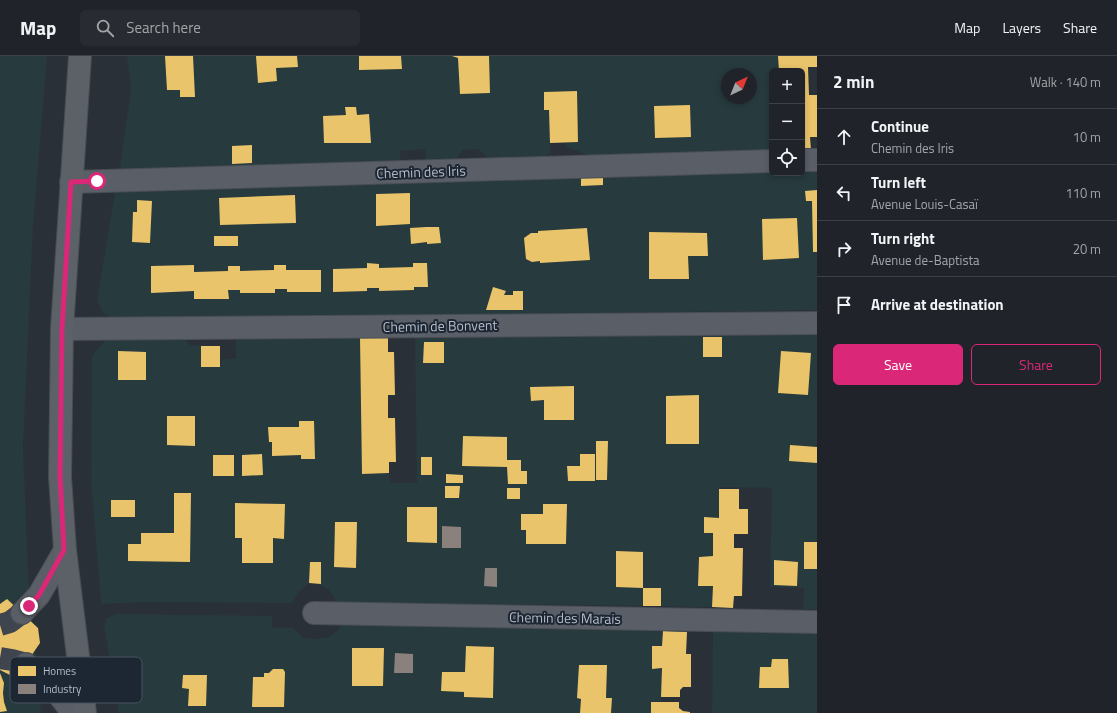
<!DOCTYPE html>
<html lang="en">
<head>
<meta charset="utf-8">
<style>
	body { margin:0; font-family:"Titillium Web",sans-serif; background:#282c32; color:#f1f3f6 }
	.controls { position:absolute; right:12px; top:12px; display:grid; overflow:hidden; border-radius:6px; box-shadow:0 2px 6px #0003 }
	.controls button { width:36px; height:36px; display:grid; place-items:center; padding:0; border:0; border-bottom:1px solid #3d4147; background:#20242a; color:#f1f3f6; font:20px sans-serif }
	.compass { position:absolute; left:721px; top:12px; width:36px; height:36px; border-radius:50%; background:#20242a; box-shadow:0 2px 6px #0003; rotate:43deg }
	.stop { position:absolute; width:12px; height:12px; margin:-9px; border:3px solid #db2777; border-radius:50%; background:#fff }
	.stop.end { background:#db2777; border-color:#fff; box-shadow:0 1px 4px #0008 }
	.list { margin:0; padding:0; list-style:none }
	h2 { display:flex; justify-content:space-between; align-items:center; height:52px; margin:0; padding:0 16px; font-size:17px }
	h2 small { font-size:13px; font-weight:400; color:#a2a4a8 }
	.list li { display:grid; grid-template-columns:26px 1fr auto; gap:12px; align-items:center; box-sizing:border-box; height:56px; padding:0 16px; border-top:1px solid #3d4147 }
	.list b { display:block; font-size:15px; white-space:nowrap }
	.list p { margin:0; font-size:13px; white-space:nowrap; color:#a2a4a8 }
	.list em { font-size:13px; font-style:normal; color:#a2a4a8 }
	.actions { display:flex; gap:8px; padding:12px 16px }
	.actions a { flex:1; padding:9px 0; border:1px solid #db2777; border-radius:6px; text-align:center; font-size:14px; color:#db2777 }
	.actions .main { background:#db2777; color:#fff }
	.icon { flex:none; width:22px; height:22px; fill:none; stroke:currentColor; stroke-width:2; stroke-linecap:round; stroke-linejoin:round }
	.map { position:relative; flex:none; width:817px; height:657px; overflow:hidden }
	header { display:flex; align-items:center; gap:24px; box-sizing:border-box; height:56px; padding:0 20px; background:#20242a; border-bottom:1px solid #3d4147 }
	header strong { font-size:19px }
	nav { display:flex; gap:22px; margin-inline-start:auto; font-size:14px }
	.search { width:280px; height:36px; background:#282c32; display:flex; align-items:center; gap:10px; box-sizing:border-box; padding:0 14px; border-radius:6px; color:#a2a4a8; font-size:15px }
	main { display:flex }
	aside { flex:1; background:#20242a }
	.map>svg:first-child { display:block }
	.green { fill:#273a3e; fill-rule:evenodd }
	.homes { fill:#e9c46a }
	.industry { fill:#8a817c }
	.lines { fill:none; stroke-linecap:round; stroke-linejoin:round }
	.tertiary-tunnel { stroke:#3f454e; stroke-width:22; stroke-dasharray:22 11; stroke-linecap:butt }
	.minor-casing { stroke:#484c53; stroke-width:24 }
	.tertiary-casing { stroke:#484c53; stroke-width:24 }
	.primary-casing { stroke:#484c55; stroke-width:24 }
	.minor { stroke:#5a5e66; stroke-width:22 }
	.tertiary { stroke:#5a5e66; stroke-width:22 }
	.primary { stroke:#5c6168; stroke-width:22 }
	.route { stroke:#db2777; stroke-width:5 }
	.labels { text-anchor:middle; stroke-width:4; stroke-linejoin:round; paint-order:stroke }
	.street-label { font-size:14px; fill:#b4bcc9; stroke:#1d2633 }
	.key { fill:#1d2633; stroke:#4a5360; stroke-width:1 }
	.key-label { font-size:11px; fill:#b4bcc9 }
</style>
</head>
<body>
<header>
<strong>Map</strong>
<div class="search"><svg class="icon" aria-label="search" viewBox="0 0 24 24"><circle cx="10" cy="10" r="6"/><path d="M15 15l6 6"/></svg>Search here</div>
<nav><a>Map</a><a>Layers</a><a>Share</a></nav>
</header>
<main>
<div class="map">
<svg width="817" height="657" viewBox="0 0 817 657">
	<rect width="100%" height="100%" fill="#2a3038"/>
	<path class="green" d="M 0,0 L 47,0 L 33,169 L 23,391 L 28,518 L 41,657 L 0,657 Z
		M 127,0 L 779,0 L 780,15 L 772,15 L 772,96 L 710,96 L 590,100 L 578,95 L 566,91 L 565,86 L 550,87 L 551,96 L 543,102 L 492,105 L 478,93 L 463,94 L 451,108 L 425,108 L 426,93 L 400,95 L 400,105 L 353,105 L 346,113 L 119,119 L 131,33 ZM 727,18 L 751,18 L 751,42 L 727,42 Z
		M 802,109 L 817,109 L 817,254 L 119,264 C 104,260 102,257 97,243 L 116,131 L 772,110 L 772,117 L 802,117 Z
		M 817,276 L 817,553 L 803,553 L 804,532 L 770,531 L 772,432 L 720,431 L 719,462 L 714,462 L 713,500 L 699,501 L 698,529 L 713,530 L 712,551 L 594,549 L 337,547 C 330,533 325,528 309,527 L 298,537 L 291,547 L 148,546 L 101,548 L 91,421 L 92,300 L 106,283 L 184,282 L 190,289 L 201,290 L 201,311 L 220,311 L 222,303 L 236,303 L 236,282 L 338,281 L 360,282 L 362,418 L 389,417 L 390,427 L 417,427 L 415,282 Z
		M 116,558 L 272,560 L 272,572 L 293,572 L 303,582 L 315,583 L 329,581 L 337,575 L 341,568 L 417,568 L 515,572 L 686,574 L 686,588 L 662,588 L 661,657 L 119,657 L 104,570 L 107,562 Z
		M 713,574 L 817,575 L 817,657 L 712,657 Z"/>
	<path class="homes" d="M 165,0 L 193,0 L 195,41 L 180,41 L 180,34 L 167,34 Z
		M 256,0 L 297,0 L 298,11 L 276,12 L 277,25 L 258,27 Z
		M 359,0 L 401,0 L 402,13 L 359,14 Z
		M 452,0 L 489,0 L 490,37 L 460,38 L 458,2 Z
		M 778,0 L 817,0 L 817,11 L 808,11 L 809,39 L 817,39 L 817,81 L 810,81 L 811,94 L 802,95 L 802,15 L 779,15 Z
		M 577,35 L 578,86 L 550,87 L 549,54 L 544,54 L 544,36 Z
		M 690,49 L 691,81 L 655,82 L 654,50 Z
		M 345,51 L 356,51 L 357,59 L 369,58 L 371,87 L 324,87 L 323,60 L 346,59 Z
		M 252,89 L 252,107 L 232,108 L 232,90 Z
		M 603,115 L 603,129 L 581,130 L 581,116 Z
		M 817,134 L 817,196 L 813,196 L 812,145 L 806,145 L 805,135 Z
		M 410,137 L 410,168 L 376,170 L 376,138 Z
		M 295,139 L 296,167 L 220,169 L 219,142 Z
		M 137,144 L 152,145 L 150,187 L 132,186 L 133,156 L 137,156 Z
		M 797,162 L 799,202 L 763,204 L 762,163 Z
		M 426,171 L 439,171 L 441,187 L 427,188 L 427,186 L 411,188 L 410,172 Z
		M 587,172 L 590,204 L 540,207 L 540,205 L 532,206 L 526,203 L 524,182 L 531,177 L 538,177 L 538,175 Z
		M 649,176 L 707,177 L 708,200 L 688,200 L 689,223 L 649,223 Z
		M 214,180 L 238,180 L 238,190 L 214,190 Z
		M 367,207 L 379,208 L 379,212 L 413,211 L 413,207 L 427,207 L 428,231 L 414,231 L 414,234 L 379,235 L 379,232 L 367,232 L 367,235 L 333,236 L 333,213 L 367,212 Z
		M 194,209 L 194,216 L 228,215 L 228,210 L 240,210 L 240,215 L 274,214 L 274,209 L 286,209 L 286,214 L 321,214 L 321,236 L 287,236 L 287,233 L 275,233 L 275,237 L 240,237 L 240,234 L 228,234 L 229,243 L 194,243 L 194,235 L 151,237 L 151,210 Z
		M 493,231 L 506,235 L 504,239 L 513,239 L 513,235 L 523,235 L 523,254 L 486,254 Z
		M 703,281 L 722,281 L 722,301 L 703,301 Z
		M 360,282 L 388,282 L 388,296 L 394,296 L 395,339 L 388,339 L 388,362 L 395,362 L 396,406 L 389,406 L 389,417 L 362,418 Z
		M 424,286 L 444,286 L 444,307 L 423,307 Z
		M 201,290 L 220,290 L 220,311 L 201,311 Z
		M 118,295 L 146,296 L 146,324 L 118,324 Z
		M 781,295 L 811,297 L 808,339 L 778,337 Z
		M 574,330 L 574,364 L 544,364 L 544,344 L 531,345 L 530,331 Z
		M 699,339 L 699,388 L 666,388 L 666,340 Z
		M 167,360 L 195,360 L 195,390 L 167,389 Z
		M 299,365 L 314,365 L 315,403 L 301,403 L 301,399 L 272,400 L 272,386 L 269,386 L 268,371 L 299,371 Z
		M 463,380 L 507,381 L 507,404 L 521,404 L 521,415 L 527,415 L 527,428 L 508,428 L 507,411 L 462,410 Z
		M 596,385 L 608,385 L 607,424 L 596,424 Z
		M 790,389 L 817,391 L 817,407 L 789,405 Z
		M 262,398 L 263,419 L 242,420 L 242,399 Z
		M 580,398 L 595,398 L 595,425 L 568,425 L 567,410 L 580,410 Z
		M 213,399 L 234,399 L 234,420 L 213,420 Z
		M 421,401 L 432,401 L 432,419 L 421,419 Z
		M 446,418 L 463,419 L 463,427 L 446,427 Z
		M 445,430 L 460,430 L 459,442 L 445,442 Z
		M 507,432 L 520,432 L 520,443 L 507,443 Z
		M 719,433 L 739,433 L 739,453 L 748,453 L 748,478 L 734,478 L 734,492 L 743,492 L 742,540 L 734,540 L 733,552 L 712,551 L 713,530 L 698,530 L 699,501 L 713,500 L 713,477 L 704,477 L 704,461 L 719,462 Z
		M 174,437 L 191,437 L 190,506 L 128,505 L 128,488 L 141,488 L 141,477 L 174,477 Z
		M 111,444 L 135,444 L 135,461 L 111,461 Z
		M 235,447 L 285,448 L 284,483 L 273,482 L 273,507 L 242,507 L 242,482 L 235,482 Z
		M 543,448 L 567,448 L 566,488 L 526,488 L 526,474 L 521,474 L 521,458 L 543,458 Z
		M 407,451 L 437,451 L 437,487 L 407,486 Z
		M 335,466 L 357,466 L 356,512 L 334,511 Z
		M 804,486 L 817,486 L 817,513 L 804,513 Z
		M 616,495 L 643,496 L 643,532 L 616,531 Z
		M 774,504 L 798,506 L 797,530 L 774,529 Z
		M 310,506 L 321,506 L 321,528 L 309,527 Z
		M 643,532 L 661,532 L 661,550 L 643,550 Z
		M 7,543 L 38,572 L 40,587 L 16,622 L 0,614 L 0,548 Z
		M 663,575 L 687,576 L 686,598 L 691,598 L 691,631 L 683,631 L 680,634 L 680,641 L 661,641 L 662,612 L 652,613 L 652,590 L 662,590 Z
		M 466,590 L 494,591 L 493,642 L 464,641 L 464,636 L 441,635 L 442,616 L 465,616 Z
		M 352,592 L 384,592 L 383,630 L 352,630 Z
		M 772,603 L 788,603 L 789,632 L 759,632 L 760,611 L 771,611 Z
		M 579,609 L 607,609 L 606,642 L 612,642 L 611,657 L 580,657 L 581,643 L 577,642 Z
		M 273,613 L 283,613 L 285,616 L 284,651 L 252,651 L 253,621 L 264,621 L 264,617 L 269,617 Z
		M 0,617 L 4,627 L 3,637 L 4,646 L 7,655 L 0,656 Z
		M 183,619 L 207,619 L 206,650 L 188,650 L 189,633 L 182,632 Z
		M 651,646 L 679,646 L 679,652 L 683,655 L 690,656 L 690,657 L 651,657 Z"/>
	<path class="industry" d="M 442,470 L 461,471 L 461,492 L 442,492 Z
		M 485,512 L 497,512 L 497,531 L 484,530 Z
		M 395,597 L 413,598 L 413,617 L 394,617 Z"/>
	<g class="lines">
		<path class="tertiary-tunnel" d="M 0,569 L 10,566 L 22,557
			M 0,602 L 12,604 L 26,608"/>
		<g class="minor-casing">
			<path id="minor" d="M 802,104 L 817,104
				M 71,126 L 772,105
				M 62,273 L 817,267
				M 314,557 L 817,566"/>
		</g>
		<g class="tertiary-casing">
			<path id="tertiary" d="M 22,557 L 39,539 L 65,494
				M 26,608 L 58,638 L 73,657"/>
		</g>
		<g class="primary-casing">
			<path id="primary" d="M 80,0 L 62,273 L 60,421 L 65,494 L 85,657"/>
		</g>
		<use href="#minor" class="minor"/>
		<use href="#tertiary" class="tertiary"/>
		<use href="#primary" class="primary"/>
	</g>
	<g class="lines">
		<path class="route" d="M 29,550 L 39,539 L 64,494 L 60,420 L 62,273 L 71,126 L 97,125"/>
	</g>
	<g class="labels">
		<g class="street-label">
			<text transform="translate(421 116) rotate(-2)" y="5">Chemin des Iris</text>
			<text transform="translate(440 270) rotate(-1)" y="5">Chemin de Bonvent</text>
			<text transform="translate(565 562) rotate(1)" y="5">Chemin des Marais</text>
		</g>
	</g>
	<rect x="10" y="601" width="132" height="46" rx="6" class="key"/>
	<rect x="18" y="610" width="18" height="10" fill="#e9c46a"/>
	<rect x="18" y="628" width="18" height="10" fill="#8a817c"/>
	<g class="key-label">
		<text x="43" y="619">Homes</text>
		<text x="43" y="637">Industry</text>
	</g>
</svg>
<div class="controls">
<button>+</button>
<button>−</button>
<button><svg class="icon" aria-label="locate" viewBox="0 0 24 24"><circle cx="12" cy="12" r="6"/><path d="M12 2v4M12 18v4M2 12h4M18 12h4"/></svg></button>
</div>
<svg class="compass" viewBox="-18 -18 36 36"><path d="M0-13l5 13h-10z" fill="#e53935"/><path d="M0 13l5-13h-10z" fill="#a2a4a8"/></svg>
<div class="stop" style="left:97px;top:125px"></div>
<div class="stop end" style="left:29px;top:550px"></div>
</div>
<aside>
<h2>2 min<small>Walk · 140 m</small></h2>
<ul class="list">
<li><svg class="icon" aria-label="ahead" viewBox="0 0 24 24"><path d="M12 20V5M6 11l6-6 6 6"/></svg><div><b>Continue</b><p>Chemin des Iris</p></div><em>10 m</em></li>
<li><svg class="icon" aria-label="left" viewBox="0 0 24 24"><path d="M17 20v-9H6M10 6l-5 5 5 5"/></svg><div><b>Turn left</b><p>Avenue Louis-Casaï</p></div><em>110 m</em></li>
<li><svg class="icon" aria-label="right" viewBox="0 0 24 24"><path d="M7 20v-9h11M14 6l5 5-5 5"/></svg><div><b>Turn right</b><p>Avenue de-Baptista</p></div><em>20 m</em></li>
<li><svg class="icon" aria-label="arrive" viewBox="0 0 24 24"><path d="M6 21V4h12l-3 4 3 4H6"/></svg><div><b>Arrive at destination</b></div></li>
</ul>
<div class="actions"><a class="main">Save</a><a>Share</a></div>
</aside>
</main>
</body>
</html>
